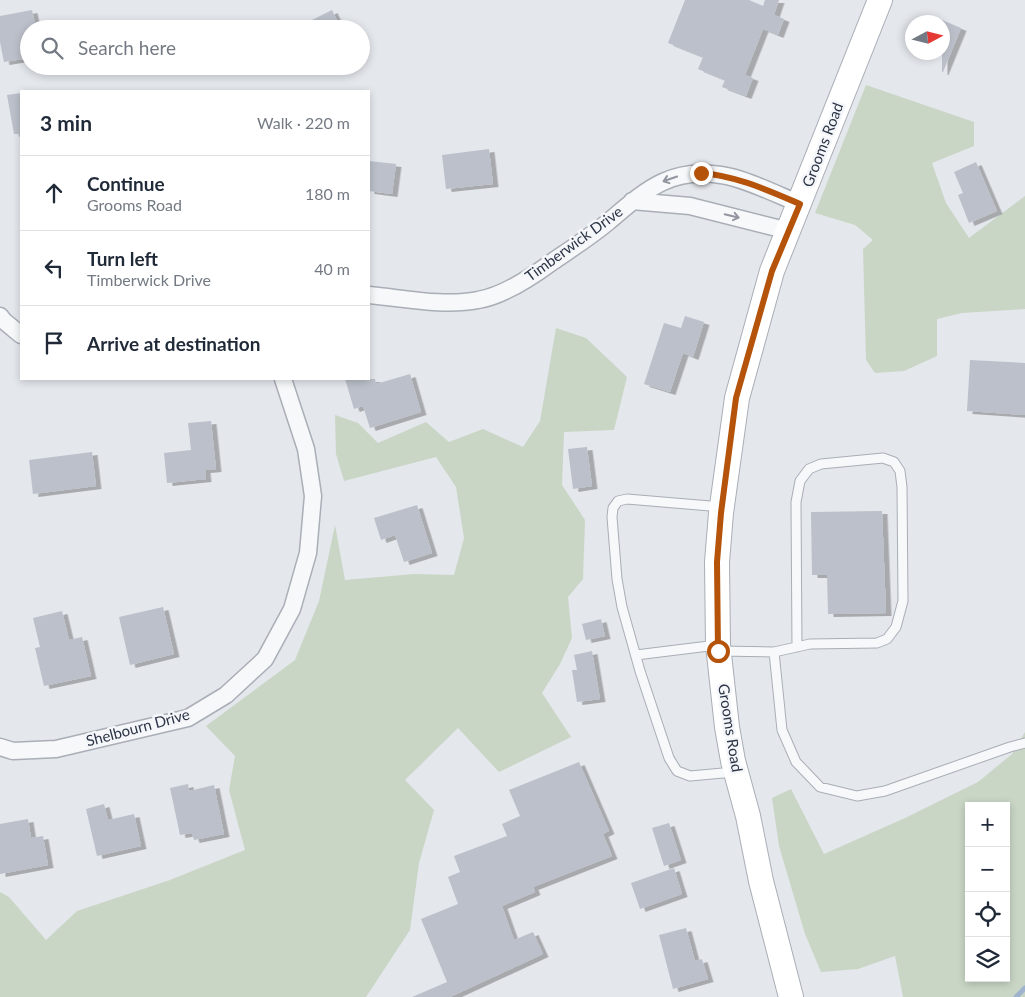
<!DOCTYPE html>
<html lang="en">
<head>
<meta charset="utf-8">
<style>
	body { margin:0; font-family:Lato,sans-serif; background:#f6f6f7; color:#1f2937 }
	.controls { position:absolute; right:15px; bottom:15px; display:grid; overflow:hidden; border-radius:0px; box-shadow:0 2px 8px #0003 }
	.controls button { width:45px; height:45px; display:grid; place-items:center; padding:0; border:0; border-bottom:1px solid #e0e1e3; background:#fff; color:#1f2937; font:25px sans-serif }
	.compass { position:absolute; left:905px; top:15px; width:45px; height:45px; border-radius:50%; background:#fff; box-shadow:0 2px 8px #0003; rotate:83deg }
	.stop { position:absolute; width:15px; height:15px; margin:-11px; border:4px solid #b45309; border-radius:50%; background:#fff }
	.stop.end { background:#b45309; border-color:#fff; box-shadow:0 1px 5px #0008 }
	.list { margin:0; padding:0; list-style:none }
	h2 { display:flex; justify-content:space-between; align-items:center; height:65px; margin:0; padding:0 20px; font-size:21px }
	h2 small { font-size:16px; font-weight:400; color:#747a83 }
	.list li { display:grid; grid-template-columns:32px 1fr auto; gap:15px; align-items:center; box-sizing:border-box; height:75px; padding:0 20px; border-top:1px solid #e0e1e3 }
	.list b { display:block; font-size:19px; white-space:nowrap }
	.list p { margin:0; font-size:16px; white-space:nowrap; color:#747a83 }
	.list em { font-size:16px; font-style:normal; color:#747a83 }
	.icon { flex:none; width:28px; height:28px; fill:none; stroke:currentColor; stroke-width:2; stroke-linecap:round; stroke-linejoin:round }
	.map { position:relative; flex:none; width:1025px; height:997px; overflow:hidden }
	.search { position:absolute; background:#fff; box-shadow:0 2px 8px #0003; left:20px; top:20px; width:350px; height:55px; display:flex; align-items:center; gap:12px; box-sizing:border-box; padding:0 18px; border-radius:28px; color:#747a83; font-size:19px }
	.panel { position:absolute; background:#fff; box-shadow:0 2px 8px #0003; left:20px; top:90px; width:350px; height:290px; border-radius:0px }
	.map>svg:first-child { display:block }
	.green { fill:#c9d6c5; fill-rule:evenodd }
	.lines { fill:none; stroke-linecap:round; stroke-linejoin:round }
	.stream { stroke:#9fb4cc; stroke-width:5 }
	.building { fill:#bbc0ca; filter:url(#shadow) }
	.lane-casing { stroke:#a9aeb7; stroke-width:11 }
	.street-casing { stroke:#a9aeb7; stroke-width:19 }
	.secondary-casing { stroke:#a9aeb7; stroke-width:26 }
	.lane { stroke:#f7f8fa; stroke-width:9 }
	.street { stroke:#f7f8fa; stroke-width:16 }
	.secondary { stroke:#fff; stroke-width:24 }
	.oneway { stroke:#9196a0 }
	.route { stroke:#b45309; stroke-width:6 }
	.labels { text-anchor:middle; stroke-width:5; stroke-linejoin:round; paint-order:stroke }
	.street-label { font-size:15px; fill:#2b3445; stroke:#f4f6f9 }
</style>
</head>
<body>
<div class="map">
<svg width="1025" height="997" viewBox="0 0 1025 997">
	<defs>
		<filter id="shadow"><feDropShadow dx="5.5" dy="3" stdDeviation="0" flood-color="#0004"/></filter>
	</defs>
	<rect width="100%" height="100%" fill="#e4e7ec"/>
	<path class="green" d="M 866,85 L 974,122 L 974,146 L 932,163 L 946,203 L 969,238 L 1025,196 L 1025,309 L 962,313 L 937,319 L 937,356 L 904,371 L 875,373 L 866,360 L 863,249 L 873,240 L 855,225 L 815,213 Z
		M 556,328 L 586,338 L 627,377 L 614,430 L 564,432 L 562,485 L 585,520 L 583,579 L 568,597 L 572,638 L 560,664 L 542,693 L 571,737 L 499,772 L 458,728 L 405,780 L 434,810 L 419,863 L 410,930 L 366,997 L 0,997 L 0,892 L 9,897 L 46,940 L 77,911 L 170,880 L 245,850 L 229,790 L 235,756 L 206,726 L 295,660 L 319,601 L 335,525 L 345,580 L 414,574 L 454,575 L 464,538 L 456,487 L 436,457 L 344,481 L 336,454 L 335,415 L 358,423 L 378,443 L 426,422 L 449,442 L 483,429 L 523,447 L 540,421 Z
		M 1025,732 L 1025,997 L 903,997 L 895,956 L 858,969 L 821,972 L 805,934 L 779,846 L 772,798 L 791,789 L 824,854 L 905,818 L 978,782 L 1012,754 ZM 969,806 L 1006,806 L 1006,978 L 969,978 Z"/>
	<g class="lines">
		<path class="stream" d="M 1016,997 L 1025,988"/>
	</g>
	<path class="building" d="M 685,0 L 749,0 L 763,6 L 765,0 L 779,0 L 774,15 L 784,19 L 778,35 L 763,29 L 745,75 L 753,78 L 746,96 L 722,87 L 725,80 L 698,69 L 703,57 L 668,43 Z
		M 32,10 L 36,29 L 29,29 L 29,58 L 4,62 L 0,42 L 0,16 Z
		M 332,10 L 341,29 L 294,29 Z
		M 942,20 L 961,28 L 943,72 L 942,72 Z
		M 21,93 L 21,134 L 14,134 L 7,95 Z
		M 489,149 L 493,184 L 446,189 L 442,155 Z
		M 369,161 L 396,164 L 392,194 L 369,191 Z
		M 976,162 L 997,211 L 969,223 L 958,195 L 963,193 L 954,172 Z
		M 685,316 L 704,322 L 693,357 L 683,353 L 670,392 L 644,384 L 664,323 L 681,328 Z
		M 970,360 L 1025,363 L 1025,415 L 967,411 Z
		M 410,374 L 421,412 L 370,428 L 363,406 L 354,409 L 345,379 L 375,379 L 376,384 Z
		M 211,421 L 216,469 L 205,470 L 206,479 L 167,483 L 164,453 L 191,450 L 188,423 Z
		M 587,447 L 592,486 L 573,489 L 568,449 Z
		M 92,452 L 96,486 L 33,494 L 29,460 Z
		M 417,505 L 432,553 L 404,562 L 395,535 L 381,540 L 374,518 Z
		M 882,511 L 886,613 L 828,614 L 827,575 L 812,575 L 811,512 Z
		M 163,607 L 174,654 L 130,665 L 119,617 Z
		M 62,611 L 69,640 L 82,637 L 91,676 L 44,686 L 35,648 L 40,647 L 33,618 Z
		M 601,619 L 605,636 L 586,640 L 582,624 Z
		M 592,651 L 600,699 L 577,702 L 572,670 L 577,670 L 574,655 Z
		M 579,762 L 609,831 L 603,834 L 612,856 L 533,887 L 535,892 L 502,906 L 514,940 L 533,932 L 543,954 L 450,997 L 412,997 L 447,982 L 421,919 L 458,904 L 448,877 L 460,872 L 454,856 L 507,836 L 502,824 L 520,816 L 509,790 Z
		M 188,784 L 189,791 L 214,785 L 224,834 L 194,840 L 192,833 L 180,835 L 170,788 Z
		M 104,804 L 108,820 L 134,814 L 141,846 L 97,856 L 86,809 Z
		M 28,819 L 31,838 L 43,836 L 48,865 L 0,874 L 0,824 Z
		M 669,823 L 681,860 L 664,866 L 652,828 Z
		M 674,868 L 682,894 L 640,909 L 631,883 Z
		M 686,928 L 695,961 L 702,959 L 708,979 L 673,989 L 659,935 Z"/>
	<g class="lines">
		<g class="lane-casing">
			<path id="lane" d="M 722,507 L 627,499 L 618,501 L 613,508 L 612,517 L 617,579 L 622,607 L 640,671 L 669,758 L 677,771 L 690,776 L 734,772
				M 719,651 L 774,652 L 782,730 L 796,762 L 820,787 L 857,796 L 885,791 L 1010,747 L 1025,743
				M 774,652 L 810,644 L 877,643 L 887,639 L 896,627 L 903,601 L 902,487 L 900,471 L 894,462 L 883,458 L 821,464 L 809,469 L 800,481 L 796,502 L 797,647
				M 636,655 L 717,645"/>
		</g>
		<g class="street-casing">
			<path id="street" d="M 632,201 L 690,206 L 789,231
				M 369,295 C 403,298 444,307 478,300 C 502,296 533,276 552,262 C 571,249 590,237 608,222 C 645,191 669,167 721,175 C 744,178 778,195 800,204
				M 0,316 L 4,321 L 21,335
				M 0,747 L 13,751 L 56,749 L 188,718 L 226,695 L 265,659 L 292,609 L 308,553 L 313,496 L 306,449 L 283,379"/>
		</g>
		<g class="secondary-casing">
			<path id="secondary" d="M 791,997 L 761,881 L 748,816 L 733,761 L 727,727 L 718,645 L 717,562 L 721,513 L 737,398 L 772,271 L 880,0"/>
		</g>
		<use href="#lane" class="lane"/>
		<use href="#street" class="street"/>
		<use href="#secondary" class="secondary"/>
	</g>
	<defs><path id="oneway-shaft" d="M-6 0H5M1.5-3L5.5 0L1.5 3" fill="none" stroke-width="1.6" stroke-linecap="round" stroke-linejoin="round" transform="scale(1.25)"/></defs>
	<g class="oneway">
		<use href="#oneway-shaft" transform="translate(670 179) rotate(161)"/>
		<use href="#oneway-shaft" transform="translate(732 216) rotate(14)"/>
	</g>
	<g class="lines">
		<path class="route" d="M 701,173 C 737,176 767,190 800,204 L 772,271 L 736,398 L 721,513 L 717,562 L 718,651"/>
	</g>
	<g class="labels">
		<g class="street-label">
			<text transform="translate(823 145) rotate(-69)" y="5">Grooms Road</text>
			<text transform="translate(574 244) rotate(-36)" y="5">Timberwick Drive</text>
			<text transform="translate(138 728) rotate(-15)" y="5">Shelbourn Drive</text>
			<text transform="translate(730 728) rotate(81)" y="5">Grooms Road</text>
		</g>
	</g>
</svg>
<div class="controls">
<button>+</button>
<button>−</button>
<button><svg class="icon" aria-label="locate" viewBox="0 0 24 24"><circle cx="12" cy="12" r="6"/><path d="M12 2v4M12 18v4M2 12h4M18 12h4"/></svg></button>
<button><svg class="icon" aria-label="layers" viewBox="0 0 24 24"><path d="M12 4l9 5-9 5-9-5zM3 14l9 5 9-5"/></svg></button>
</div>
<svg class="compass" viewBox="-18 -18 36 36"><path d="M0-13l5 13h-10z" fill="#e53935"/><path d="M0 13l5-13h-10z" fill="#747a83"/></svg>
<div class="stop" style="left:718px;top:651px"></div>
<div class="stop end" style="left:701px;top:173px"></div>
<div class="search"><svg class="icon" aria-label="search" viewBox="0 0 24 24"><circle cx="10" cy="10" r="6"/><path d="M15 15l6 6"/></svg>Search here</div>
<section class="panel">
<h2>3 min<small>Walk · 220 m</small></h2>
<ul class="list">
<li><svg class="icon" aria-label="ahead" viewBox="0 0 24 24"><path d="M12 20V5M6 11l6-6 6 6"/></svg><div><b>Continue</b><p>Grooms Road</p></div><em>180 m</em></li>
<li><svg class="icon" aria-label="left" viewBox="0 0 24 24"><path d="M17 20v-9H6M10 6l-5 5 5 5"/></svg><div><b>Turn left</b><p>Timberwick Drive</p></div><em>40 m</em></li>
<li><svg class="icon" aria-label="arrive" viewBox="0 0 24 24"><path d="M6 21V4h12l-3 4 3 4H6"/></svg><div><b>Arrive at destination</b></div></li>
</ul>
</section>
</div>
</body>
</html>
